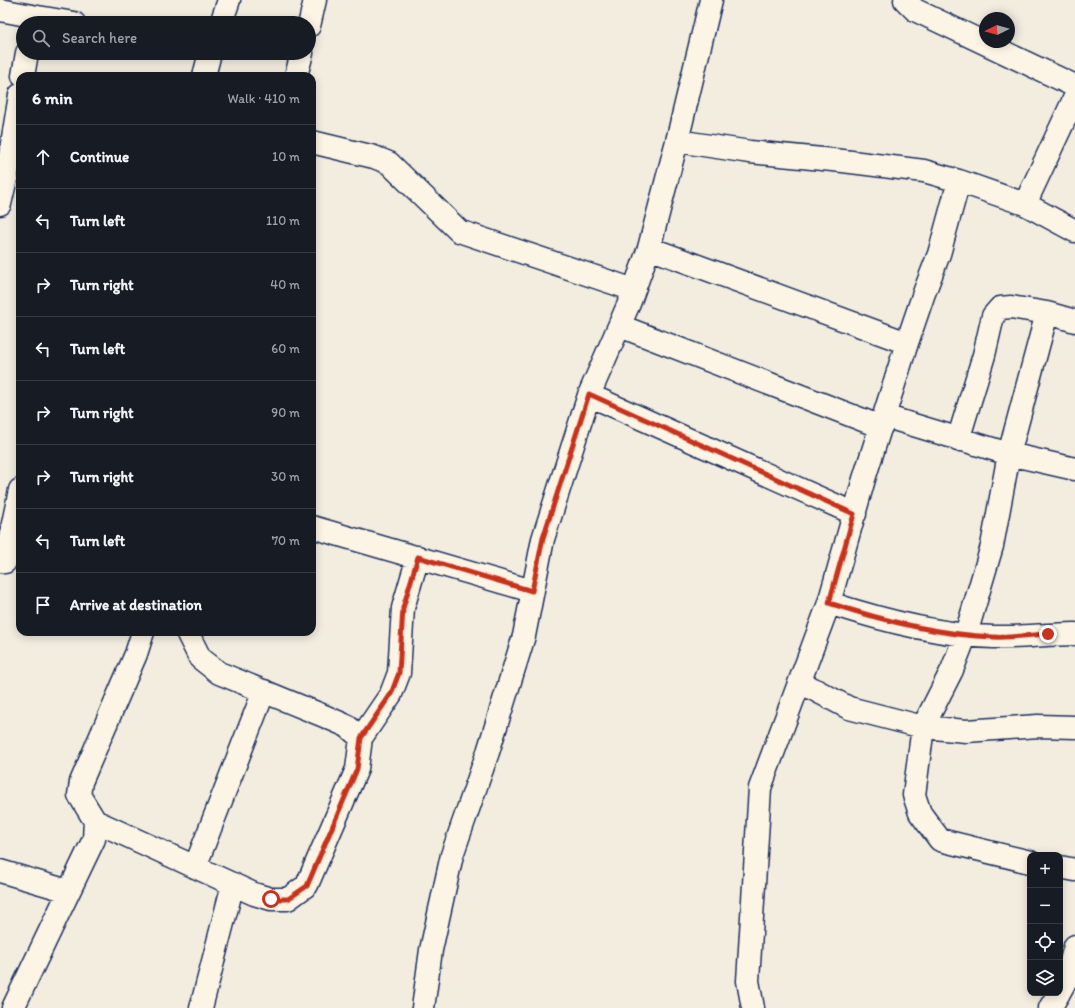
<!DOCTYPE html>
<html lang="en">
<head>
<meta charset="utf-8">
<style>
	body { margin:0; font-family:Itim,sans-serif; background:#20242c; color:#f1f3f6 }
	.controls { position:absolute; right:12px; bottom:12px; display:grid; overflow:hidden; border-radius:8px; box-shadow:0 2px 10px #0003 }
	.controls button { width:36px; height:36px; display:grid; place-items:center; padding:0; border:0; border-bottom:1px solid #363941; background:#171b24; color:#f1f3f6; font:20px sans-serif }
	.compass { position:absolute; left:979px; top:12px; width:36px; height:36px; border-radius:50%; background:#171b24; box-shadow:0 2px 10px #0003; rotate:265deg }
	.stop { position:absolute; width:12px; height:12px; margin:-9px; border:3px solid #c8321e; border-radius:50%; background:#fff }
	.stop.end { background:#c8321e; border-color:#fff; box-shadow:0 1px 4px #0008 }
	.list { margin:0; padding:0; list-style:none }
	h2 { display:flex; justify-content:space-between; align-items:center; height:52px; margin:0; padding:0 16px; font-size:17px }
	h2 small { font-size:13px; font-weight:400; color:#9ea1a6 }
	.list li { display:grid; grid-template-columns:26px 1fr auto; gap:12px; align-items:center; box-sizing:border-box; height:64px; padding:0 16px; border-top:1px solid #363941 }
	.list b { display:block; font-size:15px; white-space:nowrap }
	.list em { font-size:13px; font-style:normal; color:#9ea1a6 }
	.icon { flex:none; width:22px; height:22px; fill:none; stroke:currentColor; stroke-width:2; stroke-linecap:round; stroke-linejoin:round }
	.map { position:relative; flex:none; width:1075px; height:1008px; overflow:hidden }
	.search { position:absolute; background:#171b24; box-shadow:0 2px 10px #0003; left:16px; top:16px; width:300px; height:44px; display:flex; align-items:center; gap:10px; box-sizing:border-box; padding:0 14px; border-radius:22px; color:#9ea1a6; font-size:15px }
	.panel { position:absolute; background:#171b24; box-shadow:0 2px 10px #0003; left:16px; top:72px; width:300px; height:564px; border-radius:12px }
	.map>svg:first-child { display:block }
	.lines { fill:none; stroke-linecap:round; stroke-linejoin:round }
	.minor-casing { stroke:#1b2f5e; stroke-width:25 }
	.minor { stroke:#fcf5e5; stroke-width:22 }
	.route { stroke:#c8321e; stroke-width:5 }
</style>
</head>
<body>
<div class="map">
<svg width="1075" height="1008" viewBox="0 0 1075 1008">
	<rect width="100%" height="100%" fill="#f3ede0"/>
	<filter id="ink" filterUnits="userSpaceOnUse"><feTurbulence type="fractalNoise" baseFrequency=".025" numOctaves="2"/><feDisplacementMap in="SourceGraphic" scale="8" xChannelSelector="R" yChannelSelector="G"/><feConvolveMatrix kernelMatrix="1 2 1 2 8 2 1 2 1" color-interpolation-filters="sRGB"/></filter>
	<g filter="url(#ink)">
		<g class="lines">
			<g class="minor-casing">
				<path id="minor" d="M 905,0 L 915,10 L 1075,86
					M 0,10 L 32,16
					M 31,23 L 32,16 L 74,23
					M 221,23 L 229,0
					M 309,26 L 315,0
					M 23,76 L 27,53
					M 204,76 L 210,53
					M 296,76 L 302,53
					M 677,141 L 711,0
					M 312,142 L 374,157 L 389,163 L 459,231 L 634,290
					M 0,204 L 7,174 L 20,95
					M 1025,204 L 1075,97
					M 649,248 L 907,343
					M 620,326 L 881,427
					M 589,395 L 855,514
					M 884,416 L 1009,454 L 1075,469
					M 958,440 L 984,355 L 993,316 L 1000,308 L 1011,307 L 1047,313
					M 312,527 L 532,591
					M 5,562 L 20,490
					M 829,603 C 881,620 937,635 993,637 C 1020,638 1048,634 1075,634
					M 800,682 L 849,708 L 923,727 L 966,731 L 1038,726 L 1075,727
					M 361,738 L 391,694 L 399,673 L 403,608 L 418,557
					M 95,821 L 254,894 L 271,899 L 288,899 L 307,885 L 357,769 L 361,738 L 347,726 L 324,716 L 219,673 L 200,658 L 187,632
					M 1030,862 L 940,840 L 920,813 L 914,795 L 923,727 L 952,670 L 966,634 L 992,546 L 1009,454 L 1047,313 L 1075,321
					M 195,867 L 264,691
					M 1060,867 L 1075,870
					M 0,871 L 68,891
					M 1060,991 L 1066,980 L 1075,946
					M 13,1008 L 94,839 L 95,821 L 79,795 L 81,782 L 136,654 L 143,632
					M 201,1008 L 233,884
					M 423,1008 L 431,950 L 452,855 L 488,752 L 524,636 L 543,539 L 589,395 L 630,301 L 649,248 L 677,141 L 750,152 L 843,161 L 924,171 L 959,181 L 1025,204 L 1075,231
					M 753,1008 L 748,981 L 760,788 L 829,603 L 864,479 L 907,343 L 924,293 L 939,254 L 959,181
					M 1050,1008 L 1059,993"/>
			</g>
			<use href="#minor" class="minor"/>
		</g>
	</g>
	<g class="lines" filter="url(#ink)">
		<path class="route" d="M 271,899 L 288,899 L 307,886 L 357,769 L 361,738 L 391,694 L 399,673 L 403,608 L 418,557 L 532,591 L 543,538 L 589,394 L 854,514 L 829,603 C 881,620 938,635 993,637 C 1011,638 1029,635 1048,634"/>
	</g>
</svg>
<div class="controls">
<button>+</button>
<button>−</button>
<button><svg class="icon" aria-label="locate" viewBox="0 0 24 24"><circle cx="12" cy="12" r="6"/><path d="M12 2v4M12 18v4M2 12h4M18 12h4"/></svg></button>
<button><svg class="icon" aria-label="layers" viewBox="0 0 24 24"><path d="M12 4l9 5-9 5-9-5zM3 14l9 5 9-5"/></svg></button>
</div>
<svg class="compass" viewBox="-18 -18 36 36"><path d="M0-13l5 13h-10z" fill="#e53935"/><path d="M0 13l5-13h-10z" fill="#9ea1a6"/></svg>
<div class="stop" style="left:271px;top:899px"></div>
<div class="stop end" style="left:1048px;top:634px"></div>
<div class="search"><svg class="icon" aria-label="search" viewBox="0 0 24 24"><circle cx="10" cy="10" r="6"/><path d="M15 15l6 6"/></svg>Search here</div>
<section class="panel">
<h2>6 min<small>Walk · 410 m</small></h2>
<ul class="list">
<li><svg class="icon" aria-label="ahead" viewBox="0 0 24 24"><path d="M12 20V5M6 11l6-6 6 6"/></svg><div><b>Continue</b></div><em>10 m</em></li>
<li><svg class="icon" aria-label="left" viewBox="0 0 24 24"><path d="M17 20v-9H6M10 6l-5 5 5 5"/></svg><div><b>Turn left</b></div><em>110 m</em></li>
<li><svg class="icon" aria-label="right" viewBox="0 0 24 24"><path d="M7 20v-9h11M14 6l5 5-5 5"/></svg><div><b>Turn right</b></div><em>40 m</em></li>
<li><svg class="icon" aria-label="left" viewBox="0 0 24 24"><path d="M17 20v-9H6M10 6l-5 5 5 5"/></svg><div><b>Turn left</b></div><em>60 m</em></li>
<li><svg class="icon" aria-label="right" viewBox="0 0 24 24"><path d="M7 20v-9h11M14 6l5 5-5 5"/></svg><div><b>Turn right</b></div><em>90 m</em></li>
<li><svg class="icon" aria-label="right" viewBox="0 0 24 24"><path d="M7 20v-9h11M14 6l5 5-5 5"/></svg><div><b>Turn right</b></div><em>30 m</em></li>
<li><svg class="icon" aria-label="left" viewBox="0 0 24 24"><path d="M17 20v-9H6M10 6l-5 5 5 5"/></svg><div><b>Turn left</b></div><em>70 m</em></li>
<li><svg class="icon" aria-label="arrive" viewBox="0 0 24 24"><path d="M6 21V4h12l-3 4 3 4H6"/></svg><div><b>Arrive at destination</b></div></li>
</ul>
</section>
</div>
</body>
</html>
